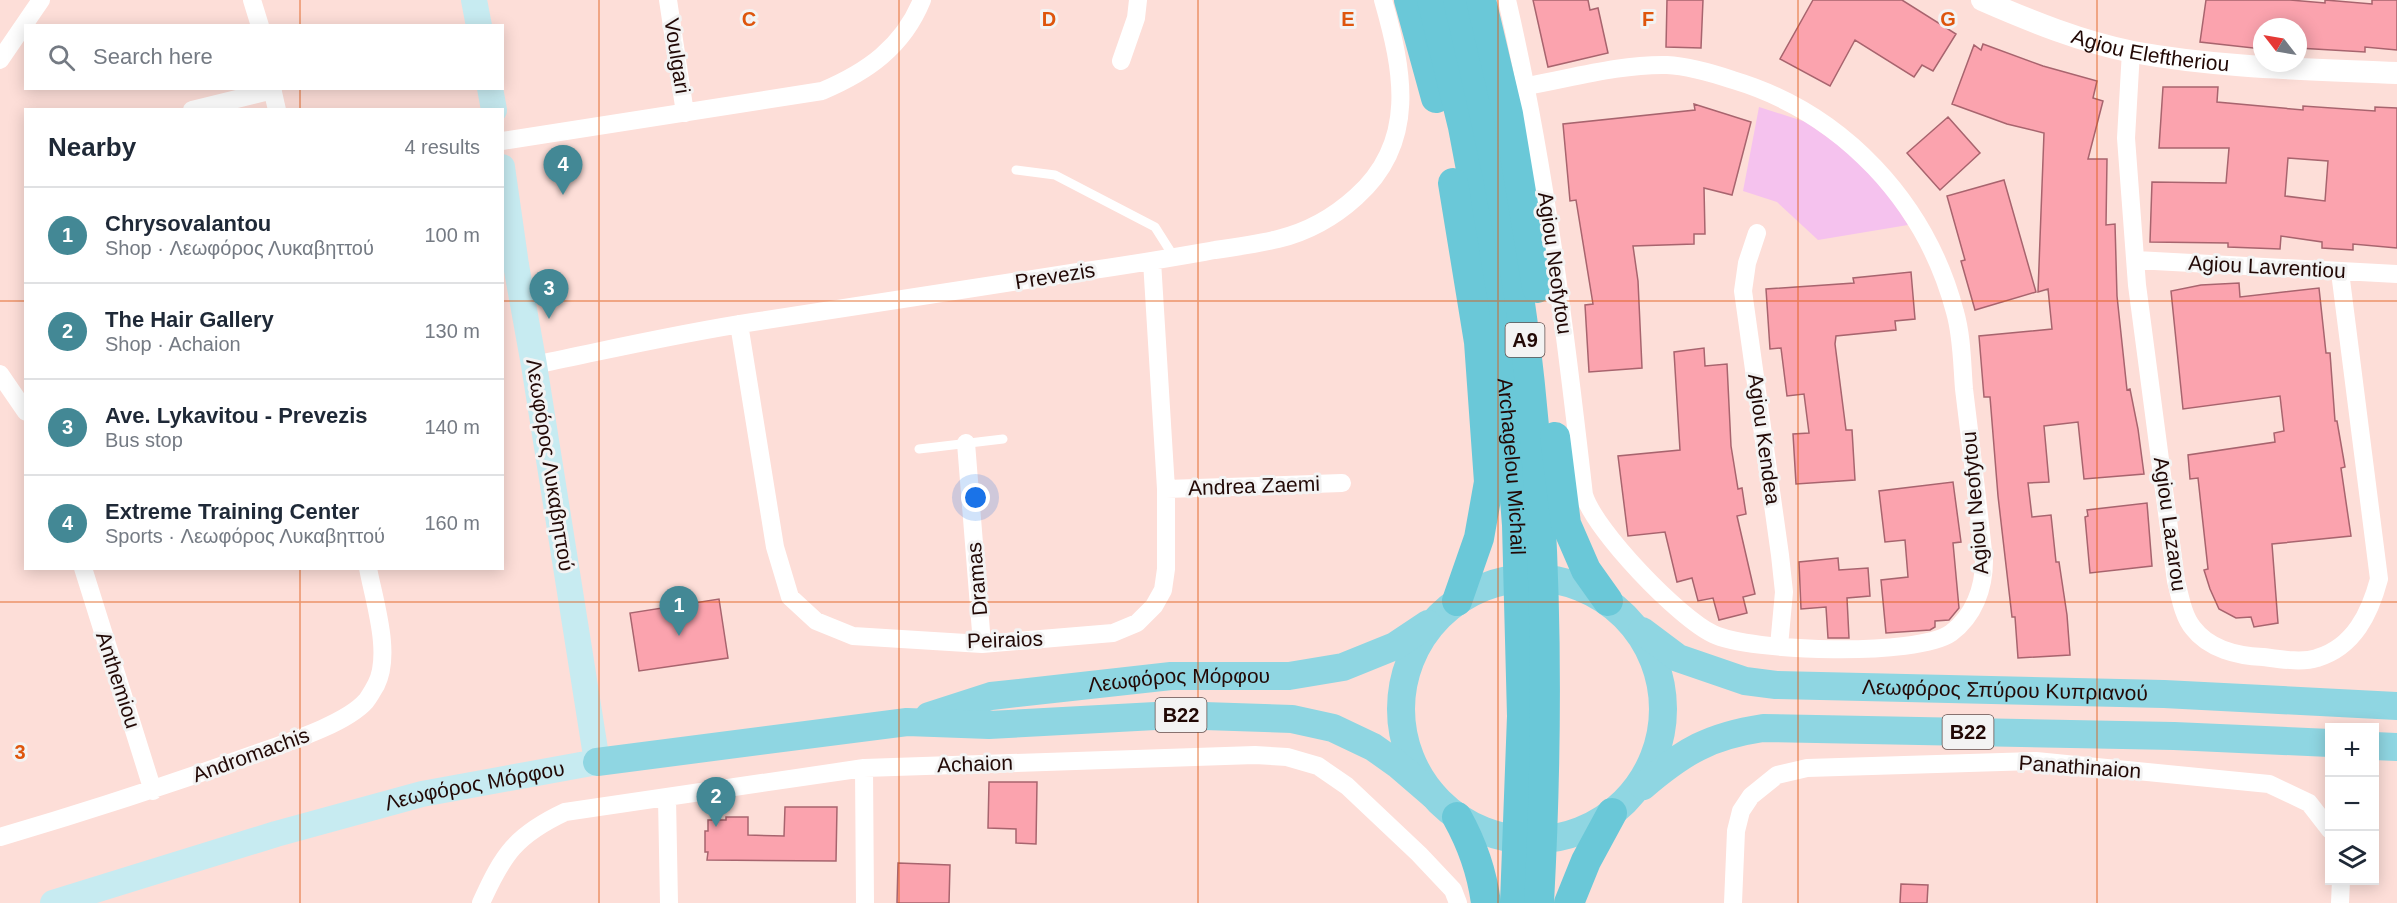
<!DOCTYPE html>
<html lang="en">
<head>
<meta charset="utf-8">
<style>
	body { margin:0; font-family:Arial,sans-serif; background:#f6f6f7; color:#1f2937 }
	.controls { position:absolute; right:18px; bottom:18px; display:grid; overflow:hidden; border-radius:0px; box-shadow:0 3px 15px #0003 }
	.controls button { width:54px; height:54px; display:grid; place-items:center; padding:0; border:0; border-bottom:2px solid #e0e1e3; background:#fff; color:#1f2937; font:30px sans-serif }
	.compass { position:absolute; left:2253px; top:18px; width:54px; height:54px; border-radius:50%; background:#fff; box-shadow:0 3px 15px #0003; rotate:301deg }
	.you { position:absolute; left:976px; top:498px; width:21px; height:21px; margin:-15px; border:4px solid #fff; border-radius:50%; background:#1a73e8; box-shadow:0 0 0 9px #1a73e833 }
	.badge { display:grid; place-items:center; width:39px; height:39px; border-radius:50%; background:#438895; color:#fff; font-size:20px; font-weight:700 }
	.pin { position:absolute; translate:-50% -50px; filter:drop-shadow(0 2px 3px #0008) }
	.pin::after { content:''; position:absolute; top:32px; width:21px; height:18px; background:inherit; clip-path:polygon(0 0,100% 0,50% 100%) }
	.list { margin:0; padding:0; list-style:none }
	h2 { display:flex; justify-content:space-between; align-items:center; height:78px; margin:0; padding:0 24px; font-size:26px }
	h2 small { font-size:20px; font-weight:400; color:#747a83 }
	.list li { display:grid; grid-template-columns:39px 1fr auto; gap:18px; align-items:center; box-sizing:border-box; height:96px; padding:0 24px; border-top:2px solid #e0e1e3 }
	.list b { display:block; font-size:22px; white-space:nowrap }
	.list p { margin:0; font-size:20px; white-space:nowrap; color:#747a83 }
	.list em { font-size:20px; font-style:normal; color:#747a83 }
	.icon { flex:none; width:33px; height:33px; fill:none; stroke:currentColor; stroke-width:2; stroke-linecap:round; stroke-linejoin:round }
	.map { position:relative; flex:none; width:2397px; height:903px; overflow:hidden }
	.search { position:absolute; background:#fff; box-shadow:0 3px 15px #0003; left:24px; top:24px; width:480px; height:66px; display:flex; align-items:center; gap:15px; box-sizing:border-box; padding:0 21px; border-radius:0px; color:#747a83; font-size:22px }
	.panel { position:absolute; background:#fff; box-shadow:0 3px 15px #0003; left:24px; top:108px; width:480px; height:462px; border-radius:0px }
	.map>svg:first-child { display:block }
	.green { fill:#f5c2ee }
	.building { fill:#fba3ae; stroke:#a8646e; stroke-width:1.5; fill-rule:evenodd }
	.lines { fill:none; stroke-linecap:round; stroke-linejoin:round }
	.service { stroke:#fff; stroke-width:9 }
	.minor { stroke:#fff; stroke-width:18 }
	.tertiary { stroke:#fff; stroke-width:22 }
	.secondary { stroke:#c7ebf1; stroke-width:26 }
	.primary { stroke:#8fd6e2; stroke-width:28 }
	.trunk { stroke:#6ac8d8; stroke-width:30 }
	.grid { fill:none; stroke:#de550c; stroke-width:1.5; stroke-opacity:0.55 }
	.labels { text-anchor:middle; stroke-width:6; stroke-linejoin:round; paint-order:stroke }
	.shield { fill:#f3f3f3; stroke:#614f4d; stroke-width:1.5 }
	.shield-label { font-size:20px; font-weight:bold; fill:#220906 }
	.street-label { font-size:21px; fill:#220906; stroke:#f3f3f3 }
	.grid-label { font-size:20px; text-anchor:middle; font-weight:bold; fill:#de550c; stroke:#f3f3f3; stroke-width:6; stroke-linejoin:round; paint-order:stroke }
</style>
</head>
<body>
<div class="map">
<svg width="2397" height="903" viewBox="0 0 2397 903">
	<rect width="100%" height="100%" fill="#fdded8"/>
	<path class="green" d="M 1759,107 L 1806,122 L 1871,168 L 1908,225 L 1818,240 L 1777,202 L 1743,191 Z"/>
	<path class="building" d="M 1533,0 L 1588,0 L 1590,10 L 1598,8 L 1608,53 L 1548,67 Z
		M 1667,0 L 1703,0 L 1701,48 L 1666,47 Z
		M 1813,0 L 1902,0 L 1956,34 L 1933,71 L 1922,65 L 1914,77 L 1855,40 L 1830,86 L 1780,59 Z
		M 2206,0 L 2290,0 L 2325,3 L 2325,0 L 2372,4 L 2372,0 L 2397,0 L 2397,50 L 2365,47 L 2365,52 L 2298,48 L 2298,27 L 2262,27 L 2262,49 L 2200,42 Z
		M 1983,44 L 2043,66 L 2097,81 L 2093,98 L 2103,101 L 2088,159 L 2107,159 L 2106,225 L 2115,224 L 2117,296 L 2127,390 L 2130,389 L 2138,429 L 2144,474 L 2084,479 L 2078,422 L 2044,426 L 2049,482 L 2028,483 L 2032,517 L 2051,515 L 2056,562 L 2059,562 L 2067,615 L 2070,655 L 2018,658 L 2015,617 L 2012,617 L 1998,496 L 1990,397 L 1984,397 L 1979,336 L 2052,329 L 2048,289 L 2038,292 L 2044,133 L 2007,124 L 1952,104 L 1974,45 L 1981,50 Z
		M 2163,87 L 2218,87 L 2217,102 L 2303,110 L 2303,106 L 2375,111 L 2375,107 L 2397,108 L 2397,248 L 2353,244 L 2353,250 L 2322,248 L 2322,242 L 2281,236 L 2280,249 L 2228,247 L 2228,243 L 2150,242 L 2152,182 L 2226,183 L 2229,148 L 2159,148 ZM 2288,158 L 2328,161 L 2325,201 L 2285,196 Z
		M 1694,104 L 1751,122 L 1732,195 L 1704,188 L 1705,234 L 1694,234 L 1694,244 L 1633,246 L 1638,281 L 1642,368 L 1589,372 L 1585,305 L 1593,304 L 1576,200 L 1570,201 L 1563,124 L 1695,110 Z
		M 1948,117 L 1980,153 L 1940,190 L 1907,153 Z
		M 2004,180 L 2036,292 L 1975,310 L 1961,261 L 1965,260 L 1947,196 Z
		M 1911,272 L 1915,319 L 1895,321 L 1896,330 L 1836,336 L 1835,344 L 1846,430 L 1852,430 L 1855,480 L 1796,484 L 1793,434 L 1809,433 L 1804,394 L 1787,396 L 1781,348 L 1770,349 L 1766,289 L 1854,283 L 1853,278 Z
		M 2239,283 L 2240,297 L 2319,288 L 2326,353 L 2330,353 L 2335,421 L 2337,421 L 2345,467 L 2341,468 L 2351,536 L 2272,544 L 2278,623 L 2254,627 L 2251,617 L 2236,618 L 2219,609 L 2210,589 L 2204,570 L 2208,569 L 2198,478 L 2190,479 L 2188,455 L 2275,442 L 2274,433 L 2284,431 L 2280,396 L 2183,409 L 2171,291 L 2201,285 Z
		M 1704,348 L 1705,366 L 1727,364 L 1731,446 L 1738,489 L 1742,488 L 1746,514 L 1737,516 L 1755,594 L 1743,597 L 1747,613 L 1719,620 L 1713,598 L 1698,601 L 1692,578 L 1677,582 L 1665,532 L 1628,536 L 1618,456 L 1680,450 L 1674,352 Z
		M 1953,482 L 1961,542 L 1953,543 L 1959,608 L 1949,620 L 1935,621 L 1935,627 L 1930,630 L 1886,633 L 1881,580 L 1908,577 L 1905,540 L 1885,542 L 1879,491 Z
		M 2147,503 L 2152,566 L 2090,573 L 2085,517 L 2088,516 L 2087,510 Z
		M 1838,558 L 1839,570 L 1868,568 L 1870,596 L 1847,598 L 1849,638 L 1828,638 L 1826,607 L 1801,609 L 1799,562 Z
		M 719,599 L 728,658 L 639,671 L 630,613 Z
		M 989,782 L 1037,782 L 1036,844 L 1016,843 L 1016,829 L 988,828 Z
		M 785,807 L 837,807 L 836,861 L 707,860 L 708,852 L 705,852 L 705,831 L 708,831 L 708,820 L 726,820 L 726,817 L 748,817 L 748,835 L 784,836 Z
		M 898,863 L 950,865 L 949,903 L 897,903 Z
		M 1901,884 L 1928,885 L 1927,903 L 1900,903 Z"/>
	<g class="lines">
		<path class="service" d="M 1016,170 L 1055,175 L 1155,227 L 1174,257
			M 919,449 L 1003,439"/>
		<path class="minor" d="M 252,0 L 260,26
			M 668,0 L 685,113
			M 1507,0 C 1545,163 1565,329 1584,495 C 1595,531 1679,618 1713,634 C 1750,652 1917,657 1951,633 C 1974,616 1984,588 1984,561 C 1978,503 1971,446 1964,389 C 1962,364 1962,336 1955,312 C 1926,202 1843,113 1733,80 C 1712,73 1689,66 1667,65 C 1621,64 1572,78 1527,86
			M 2131,51 L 2126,138 L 2137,285 L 2176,581 C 2180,596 2183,616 2193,628 C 2209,649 2238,656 2263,657 C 2279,659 2302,663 2317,658 C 2354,647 2370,613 2379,579 L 2340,272
			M 0,60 L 41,0
			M 1121,61 L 1136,18 L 1138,0
			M 272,88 L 277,110
			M 192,110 L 273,90
			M 502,141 L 822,91 C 867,72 903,47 922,0
			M 1757,233 L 1747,263 L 1743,291 L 1780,555 L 1784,592 L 1779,646
			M 2136,260 L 2397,274
			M 739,324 L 775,547 L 790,597 L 816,621 L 853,636 L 982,644 L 1113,633 L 1137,623 L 1154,606 L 1163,590 L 1166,569 L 1166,489 L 1152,261
			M 534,365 C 607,350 680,333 753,322 C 861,305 970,289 1078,272 C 1124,266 1169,258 1215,250 C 1236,247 1257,244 1278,239 C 1307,232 1334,217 1356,197 C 1418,142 1403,70 1383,0
			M 0,374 L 26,412
			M 966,443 L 982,644
			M 1166,489 L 1342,483
			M 83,568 L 153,791
			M 864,768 L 865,903
			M 667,798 L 669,903
			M 0,837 C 85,812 168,785 252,755 C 282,744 345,725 366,701 C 370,696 373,690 376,685 C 392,654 374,601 368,568
			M 481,903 C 503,854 516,835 565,812 L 864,768 L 1255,755 L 1287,757 L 1318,766 L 1347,786 L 1419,854 L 1453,890 L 1458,903
			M 1733,903 L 1736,831 L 1741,811 L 1751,796 L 1777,775 L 1807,768 L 2036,761 L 2269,784 L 2309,803 L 2330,830
			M 2340,903 L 2341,880"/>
		<path class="tertiary" id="s1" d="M 1982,0 C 2030,21 2082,42 2133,52 C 2220,68 2309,69 2397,73"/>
		<g class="secondary">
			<path d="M 474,0 L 479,26"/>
			<path d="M 490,88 L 494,110"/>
			<path id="s2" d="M 53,903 L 276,834 L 422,794 L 597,762 L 534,365 L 516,265 L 502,167"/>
		</g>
		<g class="primary">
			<circle cx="1532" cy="709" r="131"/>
			<path id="s3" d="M 1642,631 L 1678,658 L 1745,681 L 1776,685 L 2164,694 L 2397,706"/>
			<path id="s4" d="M 929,716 L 991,696 L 1171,676 L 1289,676 L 1343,667 L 1395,646 L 1428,624"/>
			<path d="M 2374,746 L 2397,747"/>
			<path d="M 597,762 L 907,722 L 989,725 L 1174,715 L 1292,719 L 1333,728 L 1373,747 L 1397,764 L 1433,795"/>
			<path d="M 1643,786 C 1684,751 1710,736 1763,728 L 2174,736 L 2330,743"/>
		</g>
		<g class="trunk">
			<path d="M 1409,0 L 1436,98"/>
			<path id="s5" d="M 1432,0 L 1463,127 L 1487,254 L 1501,344 L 1510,435 L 1517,525 L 1522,716 L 1515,903"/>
			<path d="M 1458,0 C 1485,113 1511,226 1525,341 C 1548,527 1549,716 1539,903"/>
			<path d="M 1481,0 L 1508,114 L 1537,288"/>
			<path d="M 1453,183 L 1479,342 L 1489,482 L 1479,538 L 1457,601"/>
			<path d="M 1555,437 L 1566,524 L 1586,570 L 1608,601"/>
			<path d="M 1457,817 C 1472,844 1482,872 1486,903"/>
			<path d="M 1569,903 L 1586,861 L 1612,813"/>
		</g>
	</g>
	<path class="grid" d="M 300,0 L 300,26M 599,0 L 599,903M 899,0 L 899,903M 1198,0 L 1198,903M 1498,0 L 1498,903M 1798,0 L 1798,903M 2097,0 L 2097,903M 300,88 L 300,110M 0,301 L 26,301M 502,301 L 2397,301M 300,568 L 300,903M 0,602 L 2397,602"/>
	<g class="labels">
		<g class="shield">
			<rect x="1505.5" y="323" width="39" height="34" rx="4.5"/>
			<rect x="1155.5" y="698" width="51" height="34" rx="4.5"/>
			<rect x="1942.5" y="715" width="51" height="34" rx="4.5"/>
		</g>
		<g class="shield-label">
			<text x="1525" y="347">A9</text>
			<text x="1181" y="722">B22</text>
			<text x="1968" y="739">B22</text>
		</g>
		<g class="street-label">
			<text dy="7" stroke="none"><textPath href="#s1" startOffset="177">Agiou Eleftheriou</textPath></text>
			<text transform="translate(677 56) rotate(81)" y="7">Voulgari</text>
			<text transform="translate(1555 263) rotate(82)" y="7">Agiou Neofytou</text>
			<text transform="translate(2267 267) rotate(3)" y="7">Agiou Lavrentiou</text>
			<text transform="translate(1055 276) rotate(-9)" y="7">Prevezis</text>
			<text transform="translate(1764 439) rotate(82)" y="7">Agiou Kendea</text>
			<text transform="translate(550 465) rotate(81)" y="7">Λεωφόρος Λυκαβηττού</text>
			<text dy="7" stroke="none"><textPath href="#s5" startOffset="474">Archagelou Michail</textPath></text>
			<text transform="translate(1254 486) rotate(-2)" y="7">Andrea Zaemi</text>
			<text transform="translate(1975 503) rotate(-95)" y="7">Agiou Neofytou</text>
			<text transform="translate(2170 524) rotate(82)" y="7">Agiou Lazarou</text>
			<text transform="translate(977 579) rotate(-95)" y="7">Dramas</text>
			<text transform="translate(1005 640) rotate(-2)" y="7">Peiraios</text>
			<text transform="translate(118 680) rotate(72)" y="7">Anthemiou</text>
			<text dy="7" stroke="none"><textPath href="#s4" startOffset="254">Λεωφόρος Μόρφου</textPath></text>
			<text dy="7" stroke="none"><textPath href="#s3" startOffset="376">Λεωφόρος Σπύρου Κυπριανού</textPath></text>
			<text transform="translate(251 755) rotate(-20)" y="7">Andromachis</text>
			<text transform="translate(975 764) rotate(-2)" y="7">Achaion</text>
			<text transform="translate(2080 767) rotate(4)" y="7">Panathinaion</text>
			<text dy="7" stroke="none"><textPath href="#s2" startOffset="438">Λεωφόρος Μόρφου</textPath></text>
		</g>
	</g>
	<g class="grid-label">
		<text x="749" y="26">C</text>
		<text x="1049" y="26">D</text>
		<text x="1348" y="26">E</text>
		<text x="1648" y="26">F</text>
		<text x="1948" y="26">G</text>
		<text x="20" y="759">3</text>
	</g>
</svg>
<div class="controls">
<button>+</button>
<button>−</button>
<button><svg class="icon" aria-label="layers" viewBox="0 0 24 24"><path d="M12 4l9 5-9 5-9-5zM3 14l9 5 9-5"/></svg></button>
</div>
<svg class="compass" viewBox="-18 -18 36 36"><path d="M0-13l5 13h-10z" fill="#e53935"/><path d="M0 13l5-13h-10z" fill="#747a83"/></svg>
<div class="you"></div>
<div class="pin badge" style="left:679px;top:636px">1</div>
<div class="pin badge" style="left:716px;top:827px">2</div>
<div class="pin badge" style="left:549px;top:319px">3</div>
<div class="pin badge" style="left:563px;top:195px">4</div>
<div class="search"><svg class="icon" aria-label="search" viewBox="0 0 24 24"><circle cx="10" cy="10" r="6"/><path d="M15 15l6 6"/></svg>Search here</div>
<section class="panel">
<h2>Nearby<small>4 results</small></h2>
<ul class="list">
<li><span class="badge">1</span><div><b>Chrysovalantou</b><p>Shop · Λεωφόρος Λυκαβηττού</p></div><em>100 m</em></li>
<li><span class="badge">2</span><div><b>The Hair Gallery</b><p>Shop · Achaion</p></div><em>130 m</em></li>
<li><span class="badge">3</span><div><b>Ave. Lykavitou - Prevezis</b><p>Bus stop</p></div><em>140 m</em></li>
<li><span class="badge">4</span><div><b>Extreme Training Center</b><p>Sports · Λεωφόρος Λυκαβηττού</p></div><em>160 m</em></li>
</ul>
</section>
</div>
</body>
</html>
